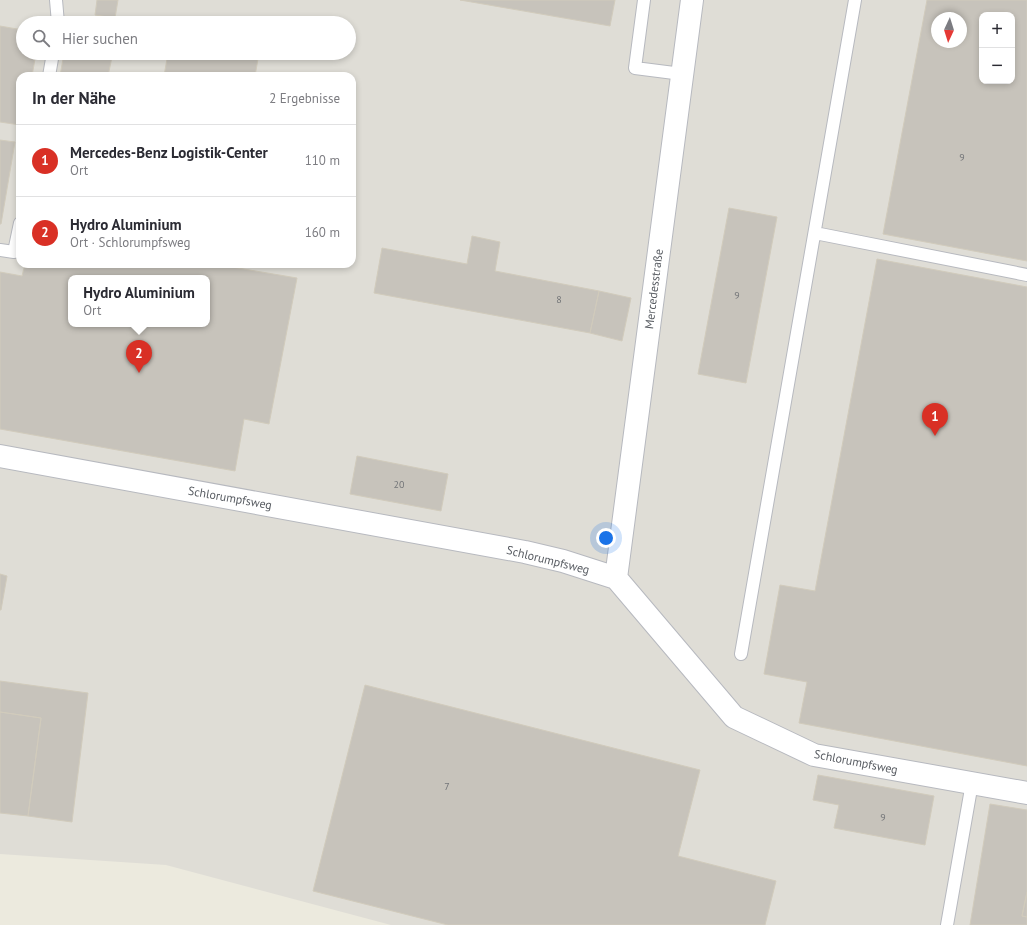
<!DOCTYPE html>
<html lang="de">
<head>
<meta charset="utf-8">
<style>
	body { margin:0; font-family:"PT Sans",sans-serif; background:#f7f7f7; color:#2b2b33 }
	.controls { position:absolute; right:12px; top:12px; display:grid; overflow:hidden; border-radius:8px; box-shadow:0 2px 6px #0003 }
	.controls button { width:36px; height:36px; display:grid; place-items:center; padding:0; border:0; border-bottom:1px solid #e1e1e2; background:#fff; color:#2b2b33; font:20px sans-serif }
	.compass { position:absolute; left:931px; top:12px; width:36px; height:36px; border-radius:50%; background:#fff; box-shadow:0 2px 6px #0003; rotate:184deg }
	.you { position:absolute; left:606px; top:538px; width:14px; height:14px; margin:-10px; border:3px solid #fff; border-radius:50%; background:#1a73e8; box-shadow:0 0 0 6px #1a73e833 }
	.badge { display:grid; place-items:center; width:26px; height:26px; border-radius:50%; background:#d93025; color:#fff; font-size:13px; font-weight:700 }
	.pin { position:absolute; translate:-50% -33px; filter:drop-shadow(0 1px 2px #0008) }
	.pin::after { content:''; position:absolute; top:21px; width:14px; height:12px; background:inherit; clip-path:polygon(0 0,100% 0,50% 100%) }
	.popup { position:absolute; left:68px; top:275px; width:142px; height:52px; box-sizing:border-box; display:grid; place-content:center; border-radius:8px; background:#fff; filter:drop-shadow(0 1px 3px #0005); font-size:13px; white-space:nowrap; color:#7c7c81 }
	.popup b { font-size:15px; color:#2b2b33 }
	.popup::after { content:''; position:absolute; left:50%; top:100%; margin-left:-8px; border:8px solid transparent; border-top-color:#fff }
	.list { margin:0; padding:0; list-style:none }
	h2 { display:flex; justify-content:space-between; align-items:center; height:52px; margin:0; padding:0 16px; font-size:17px }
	h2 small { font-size:13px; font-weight:400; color:#7c7c81 }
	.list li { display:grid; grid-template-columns:26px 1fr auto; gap:12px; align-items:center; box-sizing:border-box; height:72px; padding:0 16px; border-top:1px solid #e1e1e2 }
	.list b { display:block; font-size:15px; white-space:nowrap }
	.list p { margin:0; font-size:13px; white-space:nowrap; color:#7c7c81 }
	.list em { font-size:13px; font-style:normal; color:#7c7c81 }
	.icon { flex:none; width:22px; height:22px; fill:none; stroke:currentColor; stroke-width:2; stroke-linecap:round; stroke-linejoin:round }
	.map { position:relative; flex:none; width:1027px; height:925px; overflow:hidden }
	.search { position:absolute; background:#fff; box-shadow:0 2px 6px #0003; left:16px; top:16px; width:340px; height:44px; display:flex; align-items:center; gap:10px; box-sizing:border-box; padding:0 14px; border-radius:22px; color:#7c7c81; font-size:15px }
	.panel { position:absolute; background:#fff; box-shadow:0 2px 6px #0003; left:16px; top:72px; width:340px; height:196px; border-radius:12px }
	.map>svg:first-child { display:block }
	.industrial { fill:#dfddd6; fill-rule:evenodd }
	.building { fill:#c7c3bb; stroke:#d1cbbc; fill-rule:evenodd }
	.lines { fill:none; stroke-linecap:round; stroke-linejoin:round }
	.service-casing { stroke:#b7b9bf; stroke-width:14 }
	.minor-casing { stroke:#b7b9bf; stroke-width:24 }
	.service { stroke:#fff; stroke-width:12 }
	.minor { stroke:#fff; stroke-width:22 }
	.labels { text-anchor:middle; stroke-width:3; stroke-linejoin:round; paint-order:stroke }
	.number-label { font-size:10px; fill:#737578 }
	.street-label { font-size:12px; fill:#575b61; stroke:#fff }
</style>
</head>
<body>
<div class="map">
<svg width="1027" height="925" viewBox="0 0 1027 925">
	<rect width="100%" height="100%" fill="#eceade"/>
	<path class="industrial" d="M 0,0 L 1027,0 L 1027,925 L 391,925 L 166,865 L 0,854 ZM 982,15 L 1012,15 L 1012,81 L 982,81 ZM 937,18 L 961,18 L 961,42 L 937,42 ZM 23,23 L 349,23 L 349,53 L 23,53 ZM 20,76 L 352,76 L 352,264 L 20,264 ZM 71,278 L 207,278 L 207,324 L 71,324 Z"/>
	<path class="building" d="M 97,0 L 118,0 L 115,18 L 95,15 Z
		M 460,0 L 615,0 L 610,26 Z
		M 927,0 L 1027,0 L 1027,261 L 883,234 ZM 982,15 L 1012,15 L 1012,81 L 982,81 ZM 937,18 L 961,18 L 961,42 L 937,42 Z
		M 0,26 L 23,30 L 23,53 L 36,53 L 32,76 L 20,76 L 20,125 L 0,122 Z
		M 64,53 L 91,53 L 112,57 L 108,76 L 60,76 Z
		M 168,53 L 259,53 L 255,76 L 164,76 Z
		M 0,140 L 15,142 L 1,224 L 0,224 Z
		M 729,208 L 777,217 L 746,383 L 698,374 Z
		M 472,236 L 500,242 L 495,271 L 599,291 L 590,333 L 374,293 L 382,248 L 467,264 Z
		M 877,259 L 1027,287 L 1027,766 L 799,723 L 807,682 L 764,674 L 780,585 L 815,591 Z
		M 25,264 L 214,264 L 297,278 L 269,424 L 244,419 L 235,471 L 0,429 L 0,272 L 22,276 ZM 71,278 L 207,278 L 207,324 L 71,324 Z
		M 599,291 L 631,298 L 622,341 L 590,333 Z
		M 357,456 L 448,474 L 441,511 L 350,494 Z
		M 0,574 L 7,576 L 1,610 L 0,610 Z
		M 0,681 L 88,693 L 72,822 L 28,816 L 41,718 L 0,712 Z
		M 365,685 L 700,770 L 678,856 L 776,881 L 765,925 L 448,925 L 313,891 Z
		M 0,712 L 41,718 L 28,816 L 0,813 Z
		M 818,775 L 934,796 L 925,845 L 834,828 L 839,805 L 813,800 Z
		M 990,804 L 1027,810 L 1027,892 L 1022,916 L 1027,917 L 1027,925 L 970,925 Z
		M 1027,892 L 1027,917 L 1022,916 Z"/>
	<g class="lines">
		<g class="service-casing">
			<path id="service" d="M 56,0 L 58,23
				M 644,0 L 635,68 L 682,74
				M 49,76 L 53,53
				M 815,233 L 1027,275
				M 0,250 L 14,252 L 20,223
				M 741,654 L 855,0
				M 947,925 L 972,783"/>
		</g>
		<g class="minor-casing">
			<path id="minor" d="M 0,456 L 525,552 L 563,561 L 616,578 L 734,717 L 814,755 L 1027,793
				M 616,578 L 692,0"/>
		</g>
		<use href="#service" class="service"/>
		<use href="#minor" class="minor"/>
	</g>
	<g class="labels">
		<g class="number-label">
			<text x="962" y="161">9</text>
			<text x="737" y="299">9</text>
			<text x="559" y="303">8</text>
			<text x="399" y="488">20</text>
			<text x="447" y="790">7</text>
			<text x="883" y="821">9</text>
		</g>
		<g class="street-label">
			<text transform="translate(654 289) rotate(-83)" y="4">Mercedesstraße</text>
			<text transform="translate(230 498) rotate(10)" y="4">Schlorumpfsweg</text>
			<text transform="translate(548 560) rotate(14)" y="4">Schlorumpfsweg</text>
			<text transform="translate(856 762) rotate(11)" y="4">Schlorumpfsweg</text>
		</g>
	</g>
</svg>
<div class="controls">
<button>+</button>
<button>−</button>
</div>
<svg class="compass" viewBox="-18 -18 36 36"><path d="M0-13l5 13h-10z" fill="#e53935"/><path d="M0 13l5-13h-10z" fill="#7c7c81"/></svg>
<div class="you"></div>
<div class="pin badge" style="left:935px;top:436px">1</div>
<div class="pin badge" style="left:139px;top:373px">2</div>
<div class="popup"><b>Hydro Aluminium</b>Ort</div>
<div class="search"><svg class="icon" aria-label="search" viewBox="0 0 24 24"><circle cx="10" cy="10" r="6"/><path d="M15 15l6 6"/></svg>Hier suchen</div>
<section class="panel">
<h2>In der Nähe<small>2 Ergebnisse</small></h2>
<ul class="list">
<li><span class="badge">1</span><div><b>Mercedes-Benz Logistik-Center</b><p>Ort</p></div><em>110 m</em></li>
<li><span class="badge">2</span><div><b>Hydro Aluminium</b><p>Ort · Schlorumpfsweg</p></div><em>160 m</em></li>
</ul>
</section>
</div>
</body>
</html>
